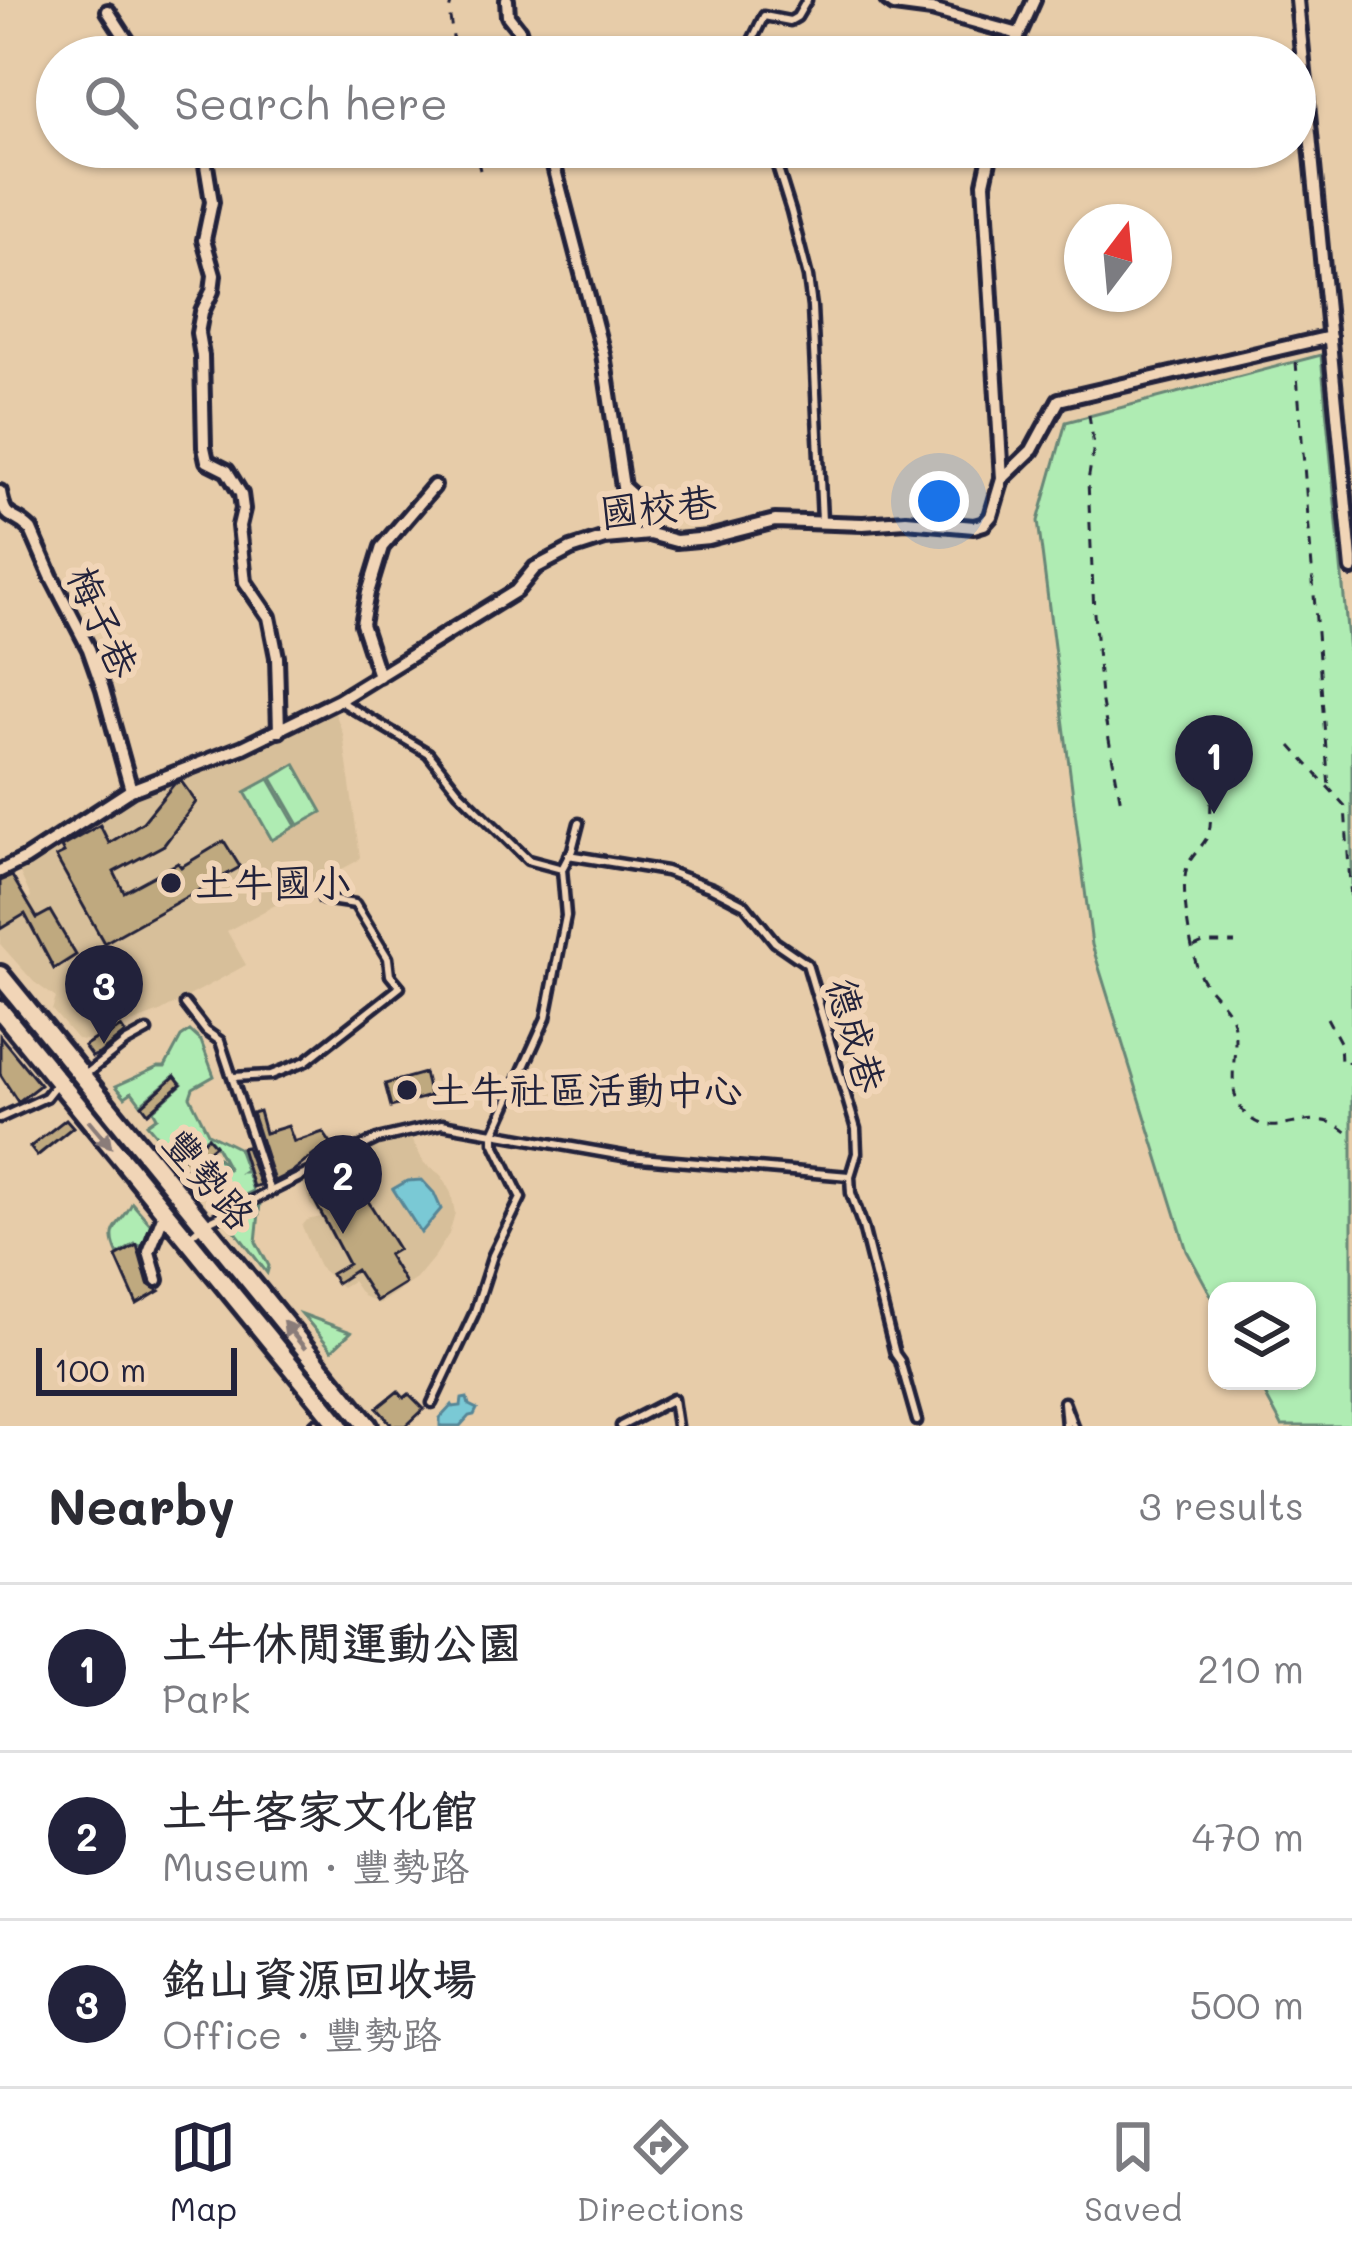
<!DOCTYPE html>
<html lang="en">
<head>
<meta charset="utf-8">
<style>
	body { margin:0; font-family:Mali,"LXGW WenKai TC",sans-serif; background:#f2f2f3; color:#2b2b33 }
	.controls { position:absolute; right:36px; bottom:36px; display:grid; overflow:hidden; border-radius:24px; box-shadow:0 3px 9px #0004 }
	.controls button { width:108px; height:108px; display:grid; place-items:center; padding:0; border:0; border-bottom:3px solid #e1e1e2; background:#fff; color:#2b2b33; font:60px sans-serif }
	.compass { position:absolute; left:1064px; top:204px; width:108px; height:108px; border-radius:50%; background:#fff; box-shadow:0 3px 9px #0004; rotate:16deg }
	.scale { position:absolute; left:36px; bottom:30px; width:201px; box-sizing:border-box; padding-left:12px; border:6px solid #22223b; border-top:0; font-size:33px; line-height:42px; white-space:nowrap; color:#22223b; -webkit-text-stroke:9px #f1d5b7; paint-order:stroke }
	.you { position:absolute; left:939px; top:501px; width:42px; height:42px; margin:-30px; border:9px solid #fff; border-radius:50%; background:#1a73e8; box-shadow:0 0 0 18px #1a73e833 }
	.badge { display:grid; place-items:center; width:78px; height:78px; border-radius:50%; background:#22223b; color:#fff; font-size:39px; font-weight:700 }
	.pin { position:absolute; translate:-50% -99px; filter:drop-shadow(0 3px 6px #0008) }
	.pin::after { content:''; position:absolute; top:63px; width:42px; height:36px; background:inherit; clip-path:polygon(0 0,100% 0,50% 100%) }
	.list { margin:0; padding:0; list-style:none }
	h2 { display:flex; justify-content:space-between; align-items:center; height:156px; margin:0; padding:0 48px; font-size:51px }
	h2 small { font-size:39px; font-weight:400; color:#7c7c81 }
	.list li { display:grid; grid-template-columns:78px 1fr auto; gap:36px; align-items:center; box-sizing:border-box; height:168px; padding:0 48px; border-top:3px solid #e1e1e2 }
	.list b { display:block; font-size:45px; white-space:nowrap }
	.list p { margin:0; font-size:39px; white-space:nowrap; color:#7c7c81 }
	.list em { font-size:39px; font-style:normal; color:#7c7c81 }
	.icon { flex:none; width:66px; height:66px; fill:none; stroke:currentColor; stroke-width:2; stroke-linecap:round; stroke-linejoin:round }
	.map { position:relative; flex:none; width:1352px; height:1426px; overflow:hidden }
	.search { position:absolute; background:#fff; box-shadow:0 3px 9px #0004; left:36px; right:36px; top:36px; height:132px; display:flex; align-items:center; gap:30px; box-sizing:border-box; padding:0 42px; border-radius:66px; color:#7c7c81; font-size:45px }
	.sheet { height:660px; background:#fff }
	nav { display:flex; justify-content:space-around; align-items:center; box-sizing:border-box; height:168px; border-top:3px solid #e1e1e2; background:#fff; font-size:33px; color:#7c7c81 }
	nav a { display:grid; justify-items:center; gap:6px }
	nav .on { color:#22223b }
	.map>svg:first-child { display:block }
	.built { fill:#d7bf9a }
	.green { fill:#afecb3; stroke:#688777; stroke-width:3 }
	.water { fill:#7ac9d5; stroke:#578697; stroke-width:3 }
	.building { fill:#bfa97f; stroke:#22223b; stroke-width:3 }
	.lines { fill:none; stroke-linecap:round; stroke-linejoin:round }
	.service-casing { stroke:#22223b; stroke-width:15 }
	.minor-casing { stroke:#22223b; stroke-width:20 }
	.primary-casing { stroke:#22223b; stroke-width:26 }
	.path { stroke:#22223b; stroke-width:3; stroke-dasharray:9 9; stroke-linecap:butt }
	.service { stroke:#f1d5b7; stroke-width:6 }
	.minor { stroke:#f1d5b7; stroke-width:10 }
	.primary { stroke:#f1d5b7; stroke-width:16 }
	.oneway { fill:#8a7c79 }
	.poi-dot { fill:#22223b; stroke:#f1d5b7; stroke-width:4.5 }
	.labels { text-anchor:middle; stroke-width:12; stroke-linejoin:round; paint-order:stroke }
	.street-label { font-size:39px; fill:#22223b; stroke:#f1d5b7 }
	.poi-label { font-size:39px; fill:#22223b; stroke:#f1d5b7; text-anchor:start }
</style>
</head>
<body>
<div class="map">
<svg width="1352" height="1426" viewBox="0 0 1352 1426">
	<rect width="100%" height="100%" fill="#e7cca9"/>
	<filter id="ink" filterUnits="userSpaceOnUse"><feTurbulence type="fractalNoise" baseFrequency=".00833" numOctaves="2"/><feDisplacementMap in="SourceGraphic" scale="24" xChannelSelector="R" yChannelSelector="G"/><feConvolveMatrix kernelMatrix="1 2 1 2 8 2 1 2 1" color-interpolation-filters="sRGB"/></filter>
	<g filter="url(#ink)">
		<path class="built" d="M 333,707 L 343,734 L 360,857 L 357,861 L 227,931 L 246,965 L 160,1012 L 123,1026 L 101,1040 L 98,1037 L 93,1041 L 77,1039 L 52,1010 L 56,998 L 34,982 L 0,944 L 0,916 L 31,897 L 20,873 L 22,867 L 134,795 L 294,727 Z
			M 410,1136 L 424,1163 L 441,1175 L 451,1193 L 455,1213 L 449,1234 L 435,1256 L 416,1279 L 379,1304 L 363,1296 L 352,1281 L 342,1287 L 319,1267 L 302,1226 L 307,1220 L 321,1217 L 310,1204 L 303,1182 L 383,1142 Z"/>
		<path class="green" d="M 1321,355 L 1352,682 L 1352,1426 L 1282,1426 L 1258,1381 L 1307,1381 L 1307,1291 L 1217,1291 L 1217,1306 L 1187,1251 L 1092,945 L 1038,521 L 1066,422 Z
			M 295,764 L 322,812 L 299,825 L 272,778 Z
			M 269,779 L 296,826 L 272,840 L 245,792 Z
			M 190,1031 L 201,1041 L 214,1076 L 193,1088 L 190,1097 L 208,1133 L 238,1148 L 246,1170 L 243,1172 L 247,1172 L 253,1191 L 237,1199 L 232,1193 L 223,1199 L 226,1205 L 216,1207 L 192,1179 L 218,1158 L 229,1170 L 215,1144 L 208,1136 L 178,1161 L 147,1124 L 157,1117 L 153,1110 L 182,1084 L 174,1076 L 141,1104 L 132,1092 L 125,1097 L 116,1086 L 158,1067 L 165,1067 L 181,1037 Z
			M 132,1203 L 152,1226 L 146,1248 L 135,1244 L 118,1255 C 104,1225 122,1226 132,1203 Z
			M 260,1203 L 256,1242 L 269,1266 L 267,1273 L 229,1223 L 231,1217 Z
			M 302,1314 L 351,1332 L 332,1350 Z"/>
		<path class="water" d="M 422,1180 L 434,1193 L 441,1209 L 421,1233 L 393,1189 L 407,1181 Z
			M 467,1398 L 469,1405 L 477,1409 L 474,1415 L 469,1416 L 460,1426 L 440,1426 L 440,1418 L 452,1405 L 453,1407 L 461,1406 L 462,1399 Z"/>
		<path class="building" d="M 181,781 L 196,802 L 164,845 L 114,872 L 124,892 L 178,863 L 181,867 L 224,841 L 240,867 L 104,943 L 56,857 L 64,853 L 61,847 L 100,825 L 109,843 L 143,822 L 174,784 Z
			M 12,876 L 37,918 L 50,911 L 76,955 L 54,969 L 25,914 L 0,929 L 0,881 Z
			M 121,1027 L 125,1033 L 99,1054 L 92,1057 L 84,1046 L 98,1037 L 101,1040 Z
			M 0,1036 L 40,1085 L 18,1102 L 0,1074 Z
			M 424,1073 L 430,1096 L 391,1107 L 385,1084 Z
			M 175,1076 L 181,1084 L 148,1113 L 142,1105 Z
			M 259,1111 L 265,1133 L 288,1126 L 294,1142 L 323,1132 L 334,1148 L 318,1158 L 315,1154 L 292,1172 L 274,1181 L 252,1113 Z
			M 66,1119 L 73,1127 L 37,1156 L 30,1147 Z
			M 208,1137 L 215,1145 L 184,1170 L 178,1162 Z
			M 246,1147 L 260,1185 L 253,1187 L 241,1148 Z
			M 362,1160 L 377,1185 L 363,1193 L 398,1249 L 388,1255 L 405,1283 L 376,1301 L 356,1270 L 336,1283 L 331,1274 L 348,1264 L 312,1196 L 345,1175 L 342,1172 Z
			M 137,1245 L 148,1284 L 159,1291 L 137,1304 L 116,1257 Z
			M 398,1391 L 404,1398 L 409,1394 L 424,1409 L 406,1426 L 393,1426 L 377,1408 Z"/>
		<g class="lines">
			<g class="service-casing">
				<path id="service" d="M 744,57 L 764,16 L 790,21 L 797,17 L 807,0
					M 771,147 L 791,211 L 808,277 L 812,307 L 822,521
					M 340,701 L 428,753 L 459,792 L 528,860 L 562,869
					M 568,855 L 666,871 L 712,888 L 745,905 L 775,942 L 807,964 L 856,1129 L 857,1153 L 850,1176 L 851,1193 L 863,1227 L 895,1354 L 900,1361 L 917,1421
					M 185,1004 L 206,1031 L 220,1041 L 270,1192
					M 86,1074 L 125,1043 L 147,1031
					M 233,1077 L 271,1075 L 306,1061 L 400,987 L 390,975 L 388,958 L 355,904 L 323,899
					M 0,1118 L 46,1097 L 57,1083
					M 190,1236 L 204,1224 L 377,1139 L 442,1124 L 629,1157 L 849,1176
					M 432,1403 L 474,1314 L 493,1255 L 521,1198 L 494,1142 L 494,1133 L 546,1018 L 566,916 L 562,869 L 572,850 L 579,823
					M 313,1426 L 316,1423
					M 621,1426 L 673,1399 L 677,1426
					M 1066,1426 L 1064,1402 L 1073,1426"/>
			</g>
			<g class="minor-casing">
				<path id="minor" d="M 507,0 L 508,16 L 519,30 L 527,57
					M 887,0 L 894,5 L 932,10 L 1019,34
					M 1297,0 L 1352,569
					M 108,11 L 138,57
					M 1013,57 L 1019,34 L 1034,0
					M 197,147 L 205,159 L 212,202 L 204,240 L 214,275 L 212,291 L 202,312 L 198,333 L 202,356 L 204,447 L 207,461 L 227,471 L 241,494 L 243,509 L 239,526 L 245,582 L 269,617 L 277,657 L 279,731
					M 549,147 L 603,354 L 623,487 L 643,505 L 650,534
					M 992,147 L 984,183 L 1002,479
					M 0,492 C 6,525 12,510 31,530 L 51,576 L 89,649 L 103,689 L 131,790
					M 379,676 L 362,624 L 368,593 L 382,547 L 434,486
					M 0,871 L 25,859 L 131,790 L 243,747 L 339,700 L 516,591 L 535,568 L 571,549 L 605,538 L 650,534 L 676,541 L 709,538 L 775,521 L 863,524 L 906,521 L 974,527 L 984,524 L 991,516 L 1002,479 L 1032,450 L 1059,400 L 1330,337
					M 157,1280 L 149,1252 L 165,1211"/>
			</g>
			<g class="primary-casing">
				<path id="primary" d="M 0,975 L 368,1426
					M 0,1010 L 340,1426"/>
			</g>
			<path class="path" d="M 452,0 L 449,11 L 456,57
				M 474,147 L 480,170
				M 1296,362 L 1329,788
				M 1089,415 L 1094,446 L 1088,481 L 1094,613 L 1101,697 L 1121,803
				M 1291,746 L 1345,806 L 1352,917
				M 1211,803 C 1210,814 1212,830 1206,839 C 1197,854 1186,859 1185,878 C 1182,899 1192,959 1201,977 C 1209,992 1229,1006 1233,1022 C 1241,1053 1220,1095 1250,1118 C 1275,1138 1299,1114 1329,1122 C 1337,1124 1345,1131 1352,1136
				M 1194,947 L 1203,943 L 1235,943
				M 1327,1018 L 1340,1042 L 1341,1063 L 1352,1062"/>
			<use href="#service" class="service"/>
			<use href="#minor" class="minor"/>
			<use href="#primary" class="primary"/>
		</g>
		<defs><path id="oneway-solid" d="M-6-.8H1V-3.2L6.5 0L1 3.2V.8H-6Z" transform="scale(3)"/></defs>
		<g class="oneway">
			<use href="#oneway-solid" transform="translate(100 1134) rotate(50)"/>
			<use href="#oneway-solid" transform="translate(294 1335) rotate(-129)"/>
		</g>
	</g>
	<g class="poi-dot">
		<circle cx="171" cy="883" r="12"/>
		<circle cx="407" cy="1090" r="12"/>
	</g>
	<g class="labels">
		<g class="street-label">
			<text transform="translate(658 507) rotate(-6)" y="14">國校巷</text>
			<text transform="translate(103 622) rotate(66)" y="14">梅子巷</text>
			<text transform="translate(856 1035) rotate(74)" y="14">德成巷</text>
			<text transform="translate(209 1179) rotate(50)" y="14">豐勢路</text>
		</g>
		<g class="poi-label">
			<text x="195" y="897">土牛國小</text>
			<text x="431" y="1104">土牛社區活動中心</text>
		</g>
	</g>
</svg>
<div class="controls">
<button><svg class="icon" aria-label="layers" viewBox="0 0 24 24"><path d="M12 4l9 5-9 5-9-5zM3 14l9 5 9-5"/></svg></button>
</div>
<svg class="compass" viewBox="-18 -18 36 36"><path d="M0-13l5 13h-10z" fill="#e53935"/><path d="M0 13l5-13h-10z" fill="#7c7c81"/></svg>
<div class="scale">100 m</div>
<div class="you"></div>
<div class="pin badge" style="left:1214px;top:814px">1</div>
<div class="pin badge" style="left:343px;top:1234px">2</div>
<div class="pin badge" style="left:104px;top:1044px">3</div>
<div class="search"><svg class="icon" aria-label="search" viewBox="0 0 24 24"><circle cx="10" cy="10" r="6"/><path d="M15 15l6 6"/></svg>Search here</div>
</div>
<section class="sheet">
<h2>Nearby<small>3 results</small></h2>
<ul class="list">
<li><span class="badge">1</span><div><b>土牛休閒運動公園</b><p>Park</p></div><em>210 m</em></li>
<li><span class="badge">2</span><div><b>土牛客家文化館</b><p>Museum · 豐勢路</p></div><em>470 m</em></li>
<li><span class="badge">3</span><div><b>銘山資源回收場</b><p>Office · 豐勢路</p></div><em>500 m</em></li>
</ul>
</section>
<nav>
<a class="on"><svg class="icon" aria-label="map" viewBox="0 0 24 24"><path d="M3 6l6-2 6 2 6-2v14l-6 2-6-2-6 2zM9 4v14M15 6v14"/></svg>Map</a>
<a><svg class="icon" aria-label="directions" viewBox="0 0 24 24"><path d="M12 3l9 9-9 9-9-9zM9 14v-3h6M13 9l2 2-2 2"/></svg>Directions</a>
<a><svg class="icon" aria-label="saved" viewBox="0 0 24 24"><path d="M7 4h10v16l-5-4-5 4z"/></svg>Saved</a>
</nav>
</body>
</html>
